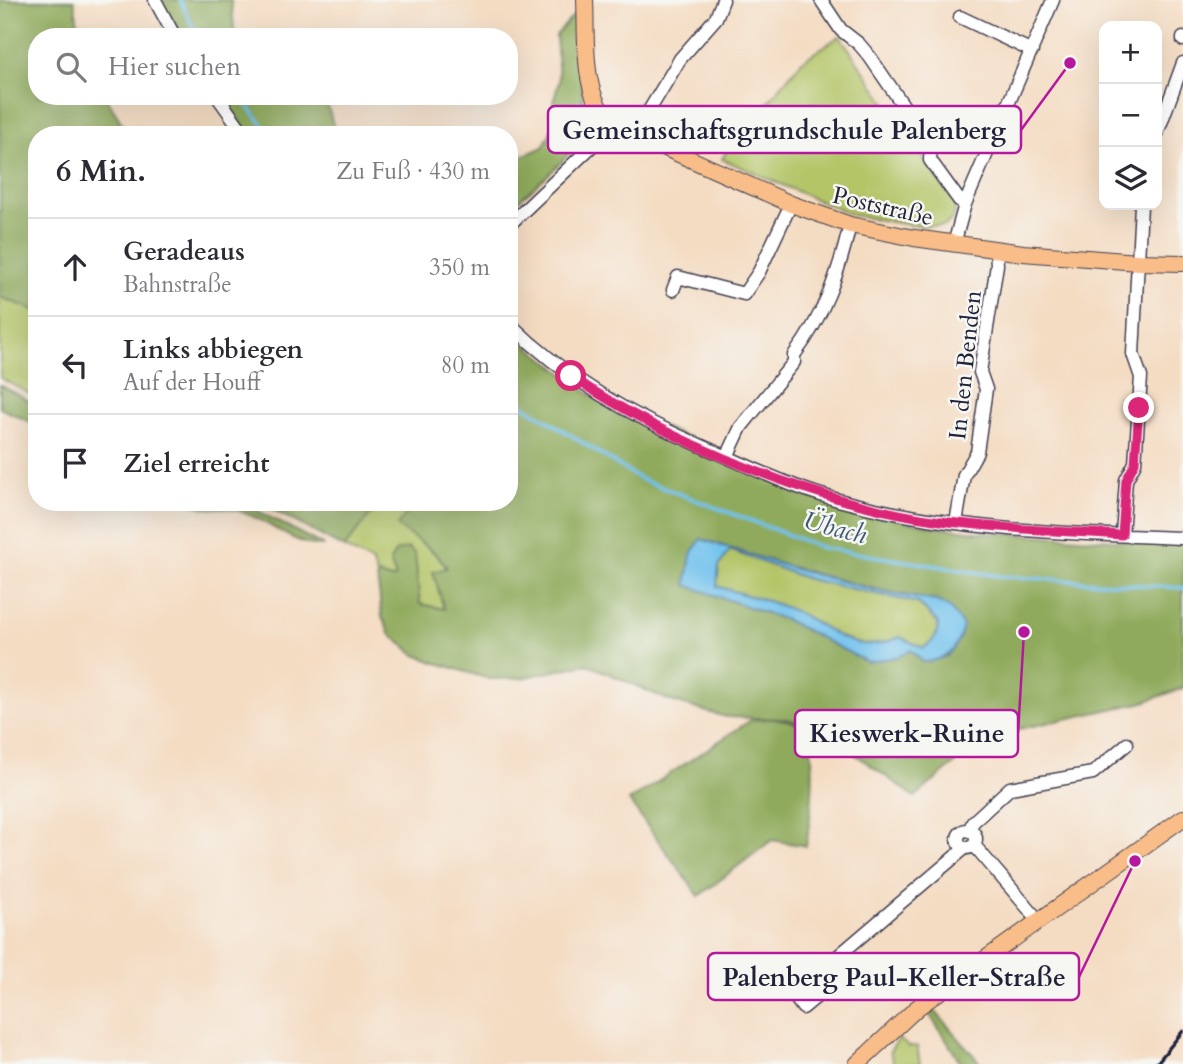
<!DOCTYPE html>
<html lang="de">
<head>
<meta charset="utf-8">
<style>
	body { margin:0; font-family:Cardo,serif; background:#f2f2f3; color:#2b2b33 }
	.controls { position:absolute; right:21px; top:21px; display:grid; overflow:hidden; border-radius:14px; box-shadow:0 7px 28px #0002 }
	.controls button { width:63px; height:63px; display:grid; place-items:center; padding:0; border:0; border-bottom:2px solid #e1e1e2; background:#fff; color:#2b2b33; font:35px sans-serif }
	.stop { position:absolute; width:21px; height:21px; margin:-16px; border:5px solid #db2777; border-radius:50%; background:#fff }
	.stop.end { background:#db2777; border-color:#fff; box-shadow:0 2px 7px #0008 }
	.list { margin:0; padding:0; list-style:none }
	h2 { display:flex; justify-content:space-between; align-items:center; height:91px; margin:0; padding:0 28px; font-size:30px }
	h2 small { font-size:23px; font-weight:400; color:#7c7c81 }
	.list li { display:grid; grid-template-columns:46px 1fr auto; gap:21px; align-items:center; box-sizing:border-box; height:98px; padding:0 28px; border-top:2px solid #e1e1e2 }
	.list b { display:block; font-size:26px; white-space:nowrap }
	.list p { margin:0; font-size:23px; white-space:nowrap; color:#7c7c81 }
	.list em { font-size:23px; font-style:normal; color:#7c7c81 }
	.icon { flex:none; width:38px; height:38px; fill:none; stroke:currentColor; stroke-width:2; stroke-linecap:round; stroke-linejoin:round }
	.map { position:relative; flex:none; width:1183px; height:1064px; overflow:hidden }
	.search { position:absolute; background:#fff; box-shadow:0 7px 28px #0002; left:28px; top:28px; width:490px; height:77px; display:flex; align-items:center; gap:18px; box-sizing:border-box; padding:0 24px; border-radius:28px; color:#7c7c81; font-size:26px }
	.panel { position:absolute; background:#fff; box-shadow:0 7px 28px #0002; left:28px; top:126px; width:490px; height:385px; border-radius:28px }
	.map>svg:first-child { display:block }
	.green { fill:#b4c567; stroke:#6b7451; stroke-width:2 }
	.forest { fill:#8faa5c; stroke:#58664c; stroke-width:2; fill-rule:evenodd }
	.water { fill:#72c2ed; stroke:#4a7294; stroke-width:2; fill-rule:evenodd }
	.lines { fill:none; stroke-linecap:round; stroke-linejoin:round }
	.stream { stroke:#72c2ed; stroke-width:3.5 }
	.minor-casing { stroke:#423e4f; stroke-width:15 }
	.major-casing { stroke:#423e4f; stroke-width:18 }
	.minor { stroke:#fff; stroke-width:12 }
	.major { stroke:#f8bd88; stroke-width:16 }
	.rail { stroke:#22223b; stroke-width:3.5 }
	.route { stroke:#db2777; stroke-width:9 }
	.labels { text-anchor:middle; stroke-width:5; stroke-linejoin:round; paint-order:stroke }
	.street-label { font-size:24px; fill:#22223b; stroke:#f6f6f2 }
	.water-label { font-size:26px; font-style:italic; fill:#3e5a79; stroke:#f6f6f2 }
	.leader { fill:none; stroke:#b5179e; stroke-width:2.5 }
	.callout-dot { fill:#b5179e; stroke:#f6f6f2; stroke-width:2.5 }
	.callout { fill:#f6f6f2; stroke:#b5179e; stroke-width:2.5 }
	.callout-label { font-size:26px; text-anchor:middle; font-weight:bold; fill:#22223b }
</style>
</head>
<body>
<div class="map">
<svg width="1183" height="1064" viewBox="0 0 1183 1064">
	<rect width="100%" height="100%" fill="#f6f6f2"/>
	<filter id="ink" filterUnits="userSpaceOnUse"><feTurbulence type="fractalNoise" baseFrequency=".0143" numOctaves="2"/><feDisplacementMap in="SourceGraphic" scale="14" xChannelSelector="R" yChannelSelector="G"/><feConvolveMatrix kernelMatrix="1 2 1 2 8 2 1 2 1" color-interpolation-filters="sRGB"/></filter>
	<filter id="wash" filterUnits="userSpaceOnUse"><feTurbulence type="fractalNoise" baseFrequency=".00686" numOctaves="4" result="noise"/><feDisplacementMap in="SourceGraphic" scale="28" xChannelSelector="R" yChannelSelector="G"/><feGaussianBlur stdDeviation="1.57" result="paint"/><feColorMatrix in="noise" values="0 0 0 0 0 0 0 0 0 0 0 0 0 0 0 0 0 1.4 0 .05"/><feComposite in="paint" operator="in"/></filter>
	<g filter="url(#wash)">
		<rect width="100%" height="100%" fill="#f4dcc2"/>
		<path class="green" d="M 840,36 L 955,204 L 954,217 L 945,226 L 910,225 L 852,215 L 722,159 L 744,121 L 755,118 L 802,61 Z
			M 0,297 L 37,311 L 37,398 L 0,378 Z
			M 380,502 L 415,502 L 398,526 C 416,541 435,549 447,569 L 434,572 L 445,609 L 420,604 L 415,554 L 396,551 L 390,561 L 396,577 L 391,579 L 377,575 L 372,562 L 344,548 Z
			M 729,550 L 808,579 L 918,603 L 938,623 C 938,636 934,642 923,648 L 900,637 L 877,647 L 858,644 L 716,586 L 719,566 Z
			M 899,1039 L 909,1047 L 917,1046 L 920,1064 L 894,1064 L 890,1051 Z"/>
		<path class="forest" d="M 0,0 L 74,0 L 80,37 L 37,37 L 37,96 L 105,96 L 129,135 L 37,135 L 37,311 L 0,297 Z
			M 160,0 L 231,0 L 235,36 L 257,37 L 179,37 Z
			M 575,14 C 578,53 593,122 569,153 C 553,174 528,191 509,209 L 509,162 L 543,147 L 560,114 L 553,102 L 559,82 L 556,35 Z
			M 222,96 L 325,96 L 336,135 L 249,135 Z
			M 509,331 L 595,398 L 857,510 L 925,525 L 976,532 L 1183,544 L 1183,688 L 1144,702 L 987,736 L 915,797 L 831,737 L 813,740 L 804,724 L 788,719 L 727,717 L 711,713 L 668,700 L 587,664 L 522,678 L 489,679 L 434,662 L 416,655 L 390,634 L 382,617 L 377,575 L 391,579 L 396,577 L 390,561 L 396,551 L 408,548 L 415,554 L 420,604 L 444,609 L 433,572 L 447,568 C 435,548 416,541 397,526 L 415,502 L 509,502 ZM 701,539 C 779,564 856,588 937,601 L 948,656 L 923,662 L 911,650 L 867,662 L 786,620 L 686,585 Z
			M 0,385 L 37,405 L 37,425 L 0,408 Z
			M 189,502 L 241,502 L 324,546 C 290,546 264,515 231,509 C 213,505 213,514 189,502 Z
			M 259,502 L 380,502 L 344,548 Z
			M 751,720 C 766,719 786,717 799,725 C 822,740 810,822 806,846 L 772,840 L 699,896 L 629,801 Z
			M 934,1010 L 981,1064 L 962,1064 L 929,1014 Z"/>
		<path class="water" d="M 701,539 L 798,570 L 887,593 L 937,601 L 950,608 L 963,626 C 958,649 948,661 923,662 L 911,650 L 897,657 L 867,662 L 786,620 L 686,585 L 691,554 ZM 730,550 L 808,579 L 918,603 L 938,623 C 938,635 934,642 923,648 L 900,637 C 850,659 833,627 790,609 C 767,599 740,594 717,586 L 719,566 Z"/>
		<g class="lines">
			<path class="stream" d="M 180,0 L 198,37
				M 240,96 L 271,135
				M 509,396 L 640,479 L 823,548 L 999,576 L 1183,588"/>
		</g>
	</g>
	<g filter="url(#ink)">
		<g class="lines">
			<g class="minor-casing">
				<path id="minor" d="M 155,0 L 175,37
					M 821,0 L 841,30 L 859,44 L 870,57 L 931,146 L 930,160 L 959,200 L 965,204
					M 960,17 L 1032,51
					M 1183,38 L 1183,40
					M 217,96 L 245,135
					M 647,114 L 680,59 L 716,18 L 723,0
					M 1157,134 L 1183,63
					M 509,225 L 614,125
					M 954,244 L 965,204 L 1053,0
					M 673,290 L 678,277 L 744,294 L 759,272 L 791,204
					M 509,323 C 566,379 631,416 704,447 C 742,463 781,483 821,495 C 937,530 1063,534 1183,538
					M 727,457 L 741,427 L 794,362 L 794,355 C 824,316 839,272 850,225
					M 956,523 L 964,475 L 977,452 L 986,389 L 980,372 L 997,265 L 996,249
					M 1122,535 L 1126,480 L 1135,463 L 1141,377 L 1133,354 L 1141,205
					M958 839a9 9 0 1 1 18 0a9 9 0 1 1-18 0Z
					M 969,831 L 973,822 L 1010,788 L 1093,773 L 1127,744
					M 974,845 L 1039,921
					M 830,963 L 840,977 L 803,1008 L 789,989 L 827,959 L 830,963 L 965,848"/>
			</g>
			<g class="major-casing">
				<path id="major" d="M 585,0 C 587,38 580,99 614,125 L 791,204 L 850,225 L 914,238 L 1023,253 L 1138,262 L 1183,263
					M 857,1064 L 918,1007 L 1183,818"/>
			</g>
			<use href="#minor" class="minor"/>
			<use href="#major" class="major"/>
			<path class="rail" d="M 1156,1064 L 1183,1031"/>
		</g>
	</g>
	<g class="lines" filter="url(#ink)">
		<path class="route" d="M 571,376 C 671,444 821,505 941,521 C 1001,529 1062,531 1122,535 L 1126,480 L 1135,463 L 1139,408"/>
	</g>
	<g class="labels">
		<g class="street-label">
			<text transform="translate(883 206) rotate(13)" y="8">Poststraße</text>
			<text transform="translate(965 365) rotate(-84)" y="8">In den Benden</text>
		</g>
		<g class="water-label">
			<text transform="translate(835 527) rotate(14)" y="9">Übach</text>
		</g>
	</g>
	<path class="leader" d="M1070 63L1021 130M1024 632L1018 733M1135 861L1079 977"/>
	<g class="callout-dot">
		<circle cx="1070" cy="63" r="7"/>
		<circle cx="1024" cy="632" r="7"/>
		<circle cx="1135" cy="861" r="7"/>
	</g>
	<g class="callout">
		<rect x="548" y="106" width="473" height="47" rx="7"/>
		<rect x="795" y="710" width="223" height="47" rx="7"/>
		<rect x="708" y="953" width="371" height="47" rx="7"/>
	</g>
	<g class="callout-label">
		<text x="784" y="139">Gemeinschaftsgrundschule Palenberg</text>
		<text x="907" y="742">Kieswerk-Ruine</text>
		<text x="894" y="986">Palenberg Paul-Keller-Straße</text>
	</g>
</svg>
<div class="controls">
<button>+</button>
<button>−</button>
<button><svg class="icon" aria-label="layers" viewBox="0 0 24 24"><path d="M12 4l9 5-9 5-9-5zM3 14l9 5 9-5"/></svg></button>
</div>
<div class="stop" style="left:571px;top:376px"></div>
<div class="stop end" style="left:1139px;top:408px"></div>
<div class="search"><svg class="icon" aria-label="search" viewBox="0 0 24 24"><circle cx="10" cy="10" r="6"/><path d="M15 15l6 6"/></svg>Hier suchen</div>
<section class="panel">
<h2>6 Min.<small>Zu Fuß · 430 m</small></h2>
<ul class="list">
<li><svg class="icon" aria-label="ahead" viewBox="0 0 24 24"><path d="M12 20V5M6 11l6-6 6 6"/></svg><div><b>Geradeaus</b><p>Bahnstraße</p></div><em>350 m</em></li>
<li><svg class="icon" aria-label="left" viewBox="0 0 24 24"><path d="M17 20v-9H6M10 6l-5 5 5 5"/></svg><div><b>Links abbiegen</b><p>Auf der Houff</p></div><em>80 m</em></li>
<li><svg class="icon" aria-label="arrive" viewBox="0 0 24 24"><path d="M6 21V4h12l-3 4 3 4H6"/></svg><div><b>Ziel erreicht</b></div></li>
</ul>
</section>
</div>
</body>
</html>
